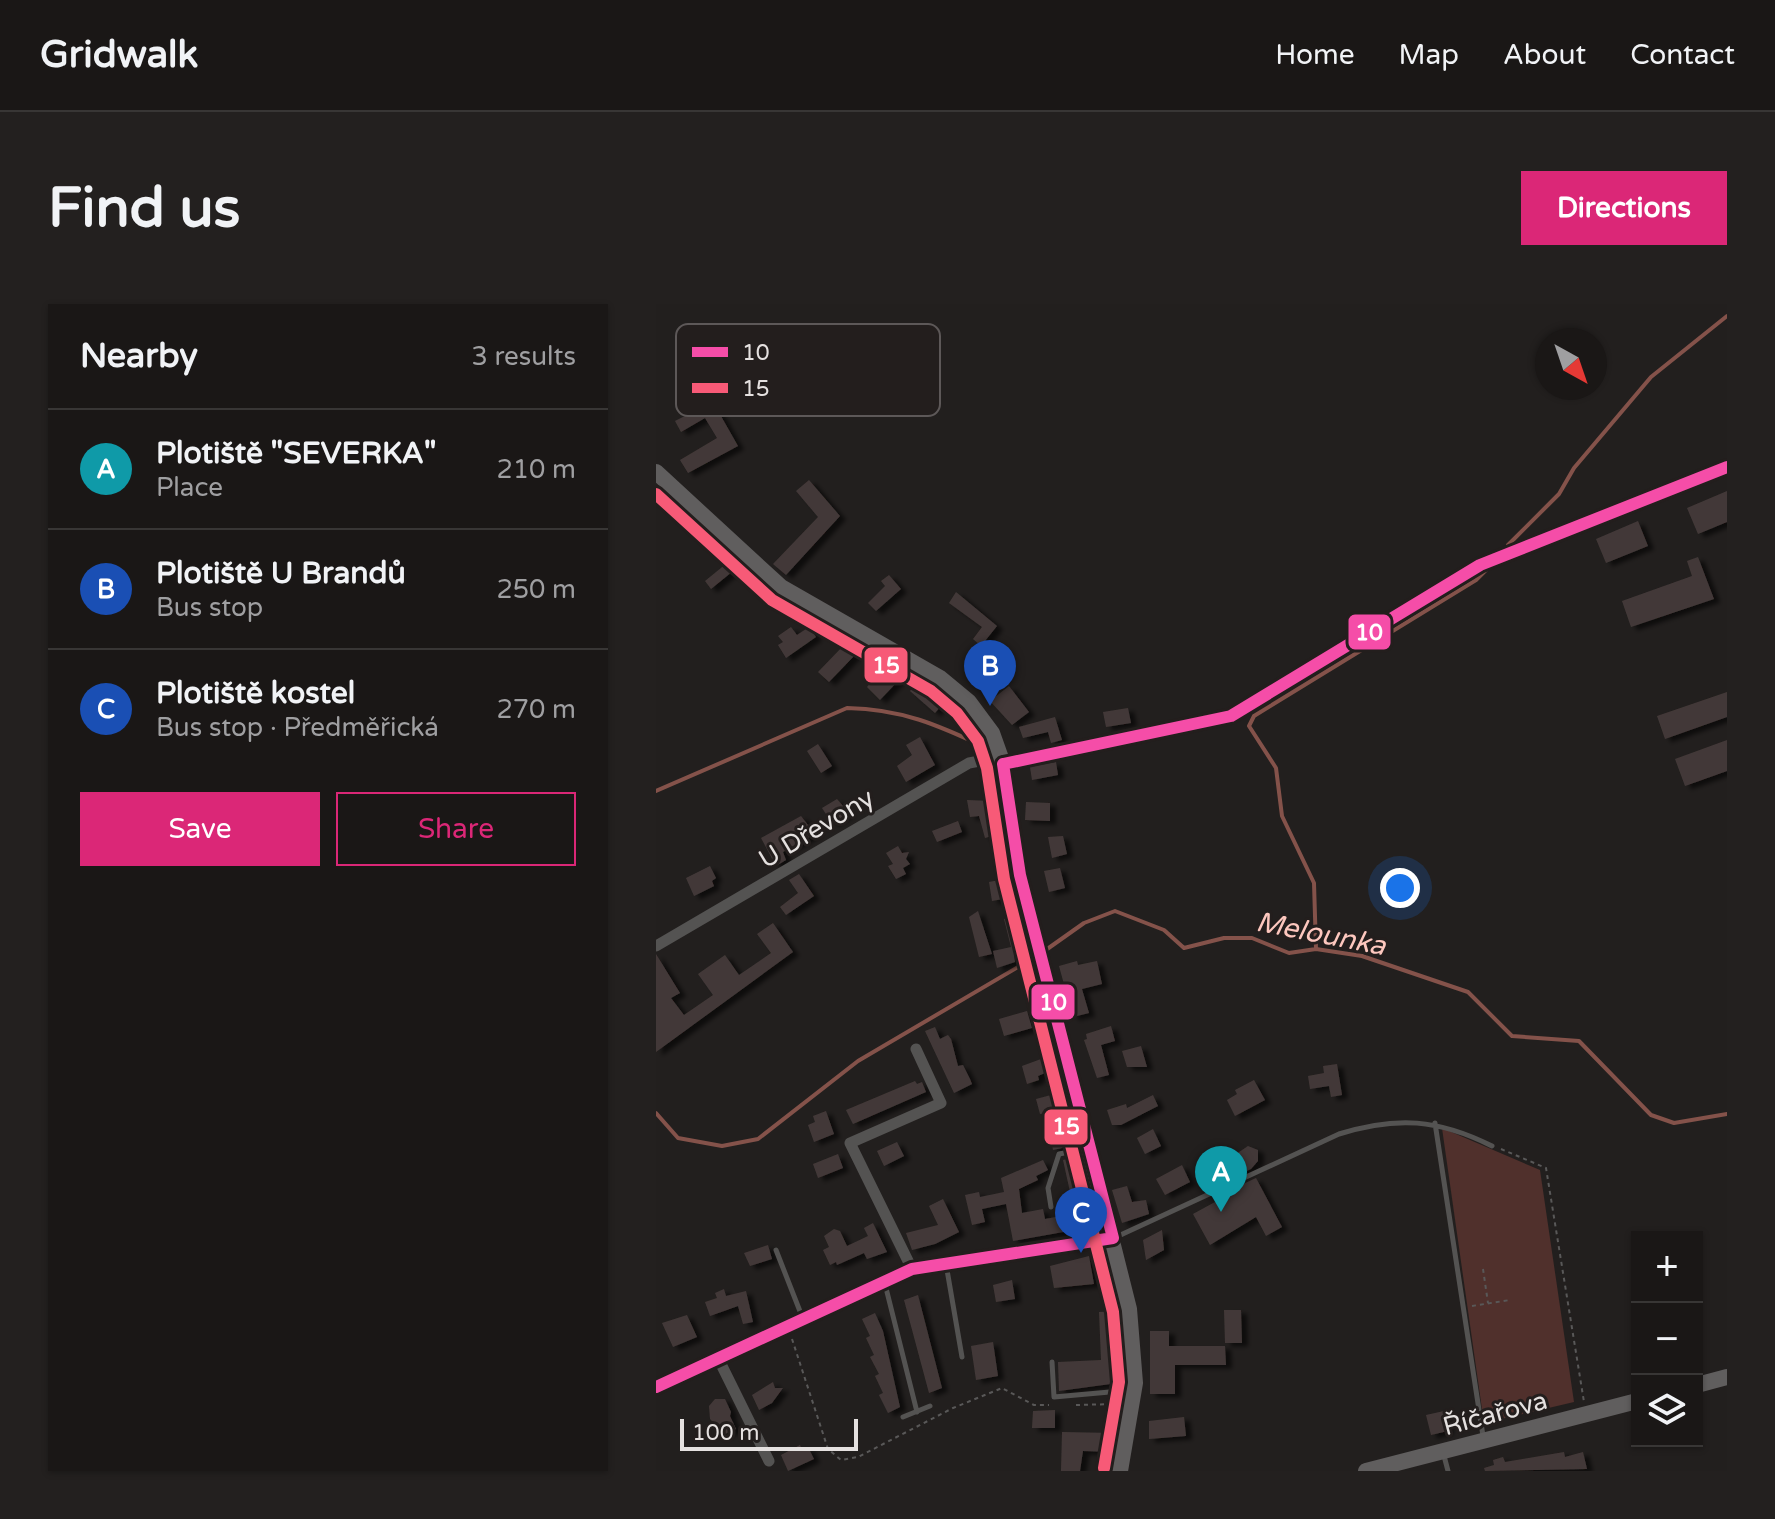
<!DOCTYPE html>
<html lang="en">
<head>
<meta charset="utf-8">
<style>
	body { margin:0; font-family:"Varela Round",sans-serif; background:#23201f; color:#f1f3f6 }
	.controls { position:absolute; right:24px; bottom:24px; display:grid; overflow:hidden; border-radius:0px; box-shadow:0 2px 6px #0004 }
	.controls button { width:72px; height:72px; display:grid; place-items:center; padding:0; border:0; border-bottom:2px solid #383635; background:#1a1716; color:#f1f3f6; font:40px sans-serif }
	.compass { position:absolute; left:879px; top:24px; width:72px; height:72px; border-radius:50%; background:#1a1716; box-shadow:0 2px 6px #0004; rotate:140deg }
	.scale { position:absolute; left:24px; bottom:20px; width:178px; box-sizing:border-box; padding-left:8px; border:4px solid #e5e1e0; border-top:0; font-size:22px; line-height:28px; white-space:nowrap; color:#e5e1e0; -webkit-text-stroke:6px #231e1d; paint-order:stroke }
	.you { position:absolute; left:744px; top:584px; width:28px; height:28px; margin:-20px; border:6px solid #fff; border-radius:50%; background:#1a73e8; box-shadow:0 0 0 12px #1a73e833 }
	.badge { display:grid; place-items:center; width:52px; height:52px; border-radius:50%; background:#db2777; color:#fff; font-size:26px; font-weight:700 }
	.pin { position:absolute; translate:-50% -66px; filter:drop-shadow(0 2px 4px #0008) }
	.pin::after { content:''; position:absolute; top:42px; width:28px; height:24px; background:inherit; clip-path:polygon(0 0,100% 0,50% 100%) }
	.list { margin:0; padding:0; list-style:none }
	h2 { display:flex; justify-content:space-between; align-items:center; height:104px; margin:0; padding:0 32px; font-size:34px }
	h2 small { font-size:26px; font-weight:400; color:#9f9fa1 }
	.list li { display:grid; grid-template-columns:52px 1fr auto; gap:24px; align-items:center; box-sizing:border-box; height:120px; padding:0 32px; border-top:2px solid #383635 }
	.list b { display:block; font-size:30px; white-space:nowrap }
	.list p { margin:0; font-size:26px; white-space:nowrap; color:#9f9fa1 }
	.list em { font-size:26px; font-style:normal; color:#9f9fa1 }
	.actions { display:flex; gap:16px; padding:24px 32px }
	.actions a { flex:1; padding:18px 0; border:2px solid #db2777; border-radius:0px; text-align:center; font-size:28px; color:#db2777 }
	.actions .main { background:#db2777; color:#fff }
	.icon { flex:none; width:44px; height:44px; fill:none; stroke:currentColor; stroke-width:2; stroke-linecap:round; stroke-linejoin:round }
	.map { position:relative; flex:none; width:1071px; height:1167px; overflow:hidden; border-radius:0px }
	header { display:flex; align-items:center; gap:48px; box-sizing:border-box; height:112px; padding:0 40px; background:#1a1716; border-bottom:2px solid #383635 }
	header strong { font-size:38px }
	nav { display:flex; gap:44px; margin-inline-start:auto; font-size:28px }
	.intro { display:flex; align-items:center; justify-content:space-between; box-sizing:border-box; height:192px; padding:0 48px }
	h1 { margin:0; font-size:56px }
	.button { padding:20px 36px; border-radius:0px; background:#db2777; color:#fff; font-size:28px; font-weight:700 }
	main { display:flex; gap:48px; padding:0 48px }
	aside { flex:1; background:#1a1716; border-radius:0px; box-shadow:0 2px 6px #0004 }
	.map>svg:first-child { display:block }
	.green { fill:#50302c }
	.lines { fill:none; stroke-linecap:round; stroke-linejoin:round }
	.stream { stroke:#84524a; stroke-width:4 }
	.building { fill:#433938; filter:url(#shadow) }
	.path { stroke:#595858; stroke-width:2; stroke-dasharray:4 4; stroke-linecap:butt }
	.lane { stroke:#545352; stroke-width:5 }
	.street { stroke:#545352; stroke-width:11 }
	.secondary { stroke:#605e5e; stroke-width:16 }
	.bus-1-casing { stroke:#231e1d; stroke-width:18 }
	.bus-2-casing { stroke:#231e1d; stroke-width:18 }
	.bus-1 { stroke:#f54da8; stroke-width:12 }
	.bus-2 { stroke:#f75a77; stroke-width:12 }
	.labels { text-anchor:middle; stroke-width:6; stroke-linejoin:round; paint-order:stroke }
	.street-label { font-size:26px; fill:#e5e1e0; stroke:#231e1d }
	.water-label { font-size:28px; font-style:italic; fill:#fdc7be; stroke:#231e1d }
	.key { fill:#231e1d; stroke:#5d5858; stroke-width:2 }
	.key-label { font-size:22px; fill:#e5e1e0 }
	.line-badge { stroke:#231e1d; stroke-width:3 }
	.badge-label { font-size:22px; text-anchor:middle; font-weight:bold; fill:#fff }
</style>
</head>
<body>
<header>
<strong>Gridwalk</strong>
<nav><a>Home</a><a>Map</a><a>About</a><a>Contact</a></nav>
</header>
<div class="intro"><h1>Find us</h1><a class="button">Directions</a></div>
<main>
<aside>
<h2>Nearby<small>3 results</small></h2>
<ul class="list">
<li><span class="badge" style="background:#0f9aa8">A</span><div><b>Plotiště &quot;SEVERKA&quot;</b><p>Place</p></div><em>210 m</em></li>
<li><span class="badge" style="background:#1a4fb4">B</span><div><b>Plotiště U Brandů</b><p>Bus stop</p></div><em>250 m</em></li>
<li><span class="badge" style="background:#1a4fb4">C</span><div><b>Plotiště kostel</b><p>Bus stop · Předměřická</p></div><em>270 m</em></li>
</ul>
<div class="actions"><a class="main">Save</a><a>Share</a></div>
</aside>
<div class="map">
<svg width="1071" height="1167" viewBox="0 0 1071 1167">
	<defs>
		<filter id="shadow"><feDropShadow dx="6" dy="3.5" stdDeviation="2" flood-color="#0009"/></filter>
	</defs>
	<rect width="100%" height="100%" fill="#221f1e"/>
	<path class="green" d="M 786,824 L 884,866 L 918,1098 L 828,1119 Z"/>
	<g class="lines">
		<path class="stream" d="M 852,241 L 903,190 L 918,164 L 995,73 L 1071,12
			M 0,487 L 191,404 C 246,405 282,421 331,444
			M 660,645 L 658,579 L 626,512 L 620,464 L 593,422 L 598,412 L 820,276 L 830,266
			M 387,648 L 428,619 L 459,607 L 508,626 L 528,644 L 568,634 L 596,634 L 633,649 L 660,645 L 706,652 L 812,688 L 856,732 L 923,737 L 995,811 L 1018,819 L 1071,810
			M 0,809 L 22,834 L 66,842 L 102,835 L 202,757 L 379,653"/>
	</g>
	<path class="building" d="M 57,98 L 82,142 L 32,169 L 24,156 L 61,134 L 49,114 L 25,128 L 19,117 Z
		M 153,176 L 184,212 L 130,271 L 117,260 L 162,213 L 140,187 Z
		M 1071,187 L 1071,218 L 1042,230 L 1031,204 Z
		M 982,217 L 992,242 L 950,259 L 940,235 Z
		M 1042,253 L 1058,295 L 975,323 L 966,297 L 1036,272 L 1031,257 Z
		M 76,255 L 82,263 L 55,285 L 49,277 Z
		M 233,271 L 245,285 L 220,307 L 212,299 L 229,282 L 225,277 Z
		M 300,288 L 341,322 L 325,342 L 317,335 L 326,323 L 293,299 Z
		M 135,323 L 141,331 L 153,323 L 160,333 L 130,354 L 122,341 L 127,338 L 122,332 Z
		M 189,340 L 200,350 L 173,378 L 162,368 Z
		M 229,361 L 244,375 L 224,396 L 211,383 Z
		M 261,379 L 286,401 L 279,409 L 254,387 Z
		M 353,382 L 373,408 L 356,421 L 334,397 Z
		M 1071,388 L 1071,413 L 1009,435 L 1001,412 Z
		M 472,404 L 475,419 L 450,423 L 447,408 Z
		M 399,413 L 406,436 L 395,439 L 392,428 L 367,434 L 363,423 Z
		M 264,433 L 279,461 L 250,478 L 241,462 L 256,451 L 250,441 Z
		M 1071,436 L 1071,467 L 1029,482 L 1019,455 Z
		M 162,440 L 176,462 L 165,469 L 151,447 Z
		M 400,458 L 402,471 L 376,476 L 374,463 Z
		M 181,495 L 193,509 L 176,519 L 166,504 Z
		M 311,496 L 335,497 L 338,518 L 344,516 L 346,529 L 329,534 L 323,512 L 314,513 Z
		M 370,498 L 394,499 L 394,517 L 369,516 Z
		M 145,512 L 159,530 L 127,548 L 130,556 L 120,562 L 105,534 Z
		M 302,517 L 306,528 L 281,538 L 276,527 Z
		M 407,532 L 411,550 L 396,554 L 392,533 Z
		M 242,542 L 246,549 L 253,548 L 250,555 L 254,560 L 247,564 L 250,570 L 240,575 L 232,562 L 237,560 L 230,549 Z
		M 54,562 L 60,574 L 56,577 L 58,582 L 38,592 L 30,574 Z
		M 404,564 L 409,584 L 393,588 L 388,567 Z
		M 143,570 L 158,592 L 130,611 L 124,603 L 142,589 L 133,576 Z
		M 349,575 L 352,594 L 336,597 L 333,578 Z
		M 322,607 L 336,650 L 323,653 L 313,613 Z
		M 359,612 L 369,649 L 358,651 L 359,658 L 341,664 L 337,647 L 355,643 L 348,615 Z
		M 117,619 L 137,648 L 0,748 L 0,650 L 24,689 L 15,694 L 28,711 L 57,691 L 42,670 L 69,651 L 83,671 L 115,649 L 101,630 Z
		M 421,657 L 422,661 L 441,657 L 446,680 L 426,685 L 433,709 L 417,713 L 403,662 Z
		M 371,707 L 376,724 L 348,732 L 343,715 Z
		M 455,722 L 459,737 L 445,741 L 453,771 L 441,774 L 428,736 L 431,735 L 430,730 Z
		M 279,723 L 284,735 L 292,731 L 295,735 L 302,762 L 307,761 L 314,775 L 316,780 L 298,789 L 269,727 Z
		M 485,742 L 491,763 L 471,763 L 466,747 Z
		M 385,755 L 389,769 L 382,772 L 383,776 L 371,780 L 366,762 Z
		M 681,760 L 686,791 L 675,793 L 673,782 L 654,785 L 652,772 L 668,769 L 667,762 Z
		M 598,776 L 609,796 L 579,812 L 571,796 L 581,790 L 579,786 Z
		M 259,777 L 261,780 L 266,778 L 270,788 L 197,820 L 190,806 Z
		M 395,791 L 405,826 L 416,823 L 420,841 L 397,846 L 389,809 L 384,810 L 380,795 Z
		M 497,791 L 502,802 L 465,821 L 456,821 L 451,806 L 470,800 L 471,804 Z
		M 170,807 L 178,830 L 158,838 L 152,821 L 159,818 L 157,812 Z
		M 497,825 L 505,842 L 489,850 L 481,834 Z
		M 241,838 L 248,852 L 228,862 L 221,847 Z
		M 592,842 L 602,846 L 602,857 L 595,865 L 562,880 L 555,867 Z
		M 182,850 L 187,864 L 162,874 L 157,860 Z
		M 423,852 L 441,922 L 357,937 L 350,900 L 326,905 L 329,918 L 316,921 L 309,891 L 323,888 L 324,893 L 348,888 L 345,874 L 387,856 L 392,866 L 380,872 L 382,876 L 363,885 L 366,909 L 387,905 L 389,915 L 416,910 L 420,915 L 407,856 Z
		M 526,861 L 534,878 L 509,891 L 500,875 Z
		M 600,874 L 626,923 L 610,932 L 600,913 L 554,941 L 537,910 L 570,892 L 568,889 Z
		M 471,882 L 476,898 L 490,896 L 493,910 L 466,919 L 456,886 Z
		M 287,895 L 303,928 L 279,940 L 256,946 L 250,929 L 282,921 L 273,902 Z
		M 217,919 L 231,948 L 211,955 L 208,949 L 181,961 L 180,958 L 174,961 L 167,946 L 173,943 L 168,932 L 178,925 L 184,927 L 191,942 L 212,932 L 208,924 Z
		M 506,926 L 508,946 L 490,956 L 487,936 Z
		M 112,941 L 116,955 L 94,962 L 88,949 Z
		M 433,952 L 438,980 L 398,984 L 394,962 Z
		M 356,976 L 359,995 L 340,998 L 337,981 Z
		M 68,985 L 70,992 L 90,987 L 97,1018 L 87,1020 L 82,1002 L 54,1012 L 49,998 L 61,994 L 59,989 Z
		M 262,991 L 286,1084 L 273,1089 L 248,996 Z
		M 568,1006 L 585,1006 L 586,1039 L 569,1039 Z
		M 462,1007 L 462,1079 L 403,1087 L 402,1058 L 445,1056 L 443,1008 Z
		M 219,1009 L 227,1027 L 244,1103 L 232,1109 L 223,1091 L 227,1089 L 219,1072 L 223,1070 L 214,1053 L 218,1051 L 210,1034 L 214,1032 L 206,1015 Z
		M 31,1011 L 41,1033 L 17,1043 L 6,1019 Z
		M 494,1027 L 513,1027 L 513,1042 L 569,1042 L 570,1061 L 519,1061 L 519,1090 L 494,1090 Z
		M 337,1038 L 342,1072 L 320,1076 L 315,1042 Z
		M 117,1078 L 119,1084 L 127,1084 L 116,1099 L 103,1106 L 96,1091 Z
		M 59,1095 L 69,1095 L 75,1108 L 74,1112 L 80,1125 L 69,1130 L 54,1115 L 53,1102 Z
		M 399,1106 L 399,1124 L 376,1124 L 377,1107 Z
		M 788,1107 L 792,1127 L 775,1131 L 770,1111 Z
		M 528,1113 L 530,1132 L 493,1135 L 493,1117 Z
		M 406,1128 L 458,1129 L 456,1148 L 427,1147 L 424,1167 L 405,1167 Z
		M 144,1141 L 146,1146 L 152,1143 L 158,1155 L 132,1167 L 125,1151 Z
		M 908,1148 L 909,1153 L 927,1148 L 931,1165 L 829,1167 L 828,1164 L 838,1161 L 837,1156 L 847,1153 L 849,1158 Z"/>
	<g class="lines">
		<path class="path" d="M 845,845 L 890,864 L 928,1098
			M 827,965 L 832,999
			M 816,1002 L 854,996
			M 136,1035 L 172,1145 L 185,1156 L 202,1153 L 297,1104 L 346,1084 L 378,1101 L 393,1101
			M 420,1101 L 461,1100"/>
		<path class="lane" d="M 779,819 L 827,1132
			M 395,903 L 392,884 L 403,850 L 429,845
			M 458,934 L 683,830 C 741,812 782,815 836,842
			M 120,946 L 147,1015
			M 290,960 L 306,1053
			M 228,976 L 261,1108
			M 396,1058 L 398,1093 L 476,1086
			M 247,1113 L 274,1102
			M 787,1148 L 792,1167"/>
		<path class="street" d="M 347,460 L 575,412 L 608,395 L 824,261 L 1071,163
			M 0,642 L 313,459 L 345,453
			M 256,965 L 194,839 L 285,799 L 260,745
			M 63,1056 L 113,1157
			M 0,1083 L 256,965 L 457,934"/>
		<path class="secondary" d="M 0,168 L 125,283 L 284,374 L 313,398 L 336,429 L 347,460 L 364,571 L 473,1005 L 479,1079 L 464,1167
			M 1041,1081 L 1071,1073
			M 710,1167 L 981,1097"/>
		<g class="bus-1-casing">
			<path id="bus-1" d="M 347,460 L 575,412 L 824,261 L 1071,163
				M 347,460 L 364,571 L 457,934
				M 0,1083 L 256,965 L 457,934"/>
		</g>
		<g class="bus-2-casing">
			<path id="bus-2" d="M 0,190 L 116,296 L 275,387 L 301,409 L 322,437 L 331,464 L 348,575 L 457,1008 L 463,1078 L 448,1164"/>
		</g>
		<use href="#bus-1" class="bus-1"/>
		<use href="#bus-2" class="bus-2"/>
	</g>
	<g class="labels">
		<g class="street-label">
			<text transform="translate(160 524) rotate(-31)" y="9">U Dřevony</text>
			<text transform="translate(839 1109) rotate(-15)" y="9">Říčařova</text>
		</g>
		<g class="water-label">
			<text transform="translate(665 629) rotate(11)" y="10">Melounka</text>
		</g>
	</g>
	<rect x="20" y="20" width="264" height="92" rx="12" class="key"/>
	<rect x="36" y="43" width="36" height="10" fill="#f54da8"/>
	<rect x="36" y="79" width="36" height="10" fill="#f75a77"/>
	<g class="key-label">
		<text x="86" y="56">10</text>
		<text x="86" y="92">15</text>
	</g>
	<g class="line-badge">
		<rect x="691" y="309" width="45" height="38" rx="8" fill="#f54da8"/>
		<rect x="207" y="342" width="46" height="38" rx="8" fill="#f75a77"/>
		<rect x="374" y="679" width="46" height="38" rx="8" fill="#f54da8"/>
		<rect x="387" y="804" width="46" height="38" rx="8" fill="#f75a77"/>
	</g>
	<g class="badge-label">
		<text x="713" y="336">10</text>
		<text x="230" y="369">15</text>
		<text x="397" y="706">10</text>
		<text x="410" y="830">15</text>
	</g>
</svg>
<div class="controls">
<button>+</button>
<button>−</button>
<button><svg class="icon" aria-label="layers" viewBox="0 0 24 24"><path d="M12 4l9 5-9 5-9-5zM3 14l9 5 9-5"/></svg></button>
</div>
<svg class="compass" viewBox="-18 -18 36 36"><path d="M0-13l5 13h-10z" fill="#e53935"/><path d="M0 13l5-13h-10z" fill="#9f9fa1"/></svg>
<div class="scale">100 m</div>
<div class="you"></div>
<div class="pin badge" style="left:565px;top:908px;background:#0f9aa8">A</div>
<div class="pin badge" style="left:334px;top:402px;background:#1a4fb4">B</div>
<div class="pin badge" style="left:425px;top:949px;background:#1a4fb4">C</div>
</div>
</main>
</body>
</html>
